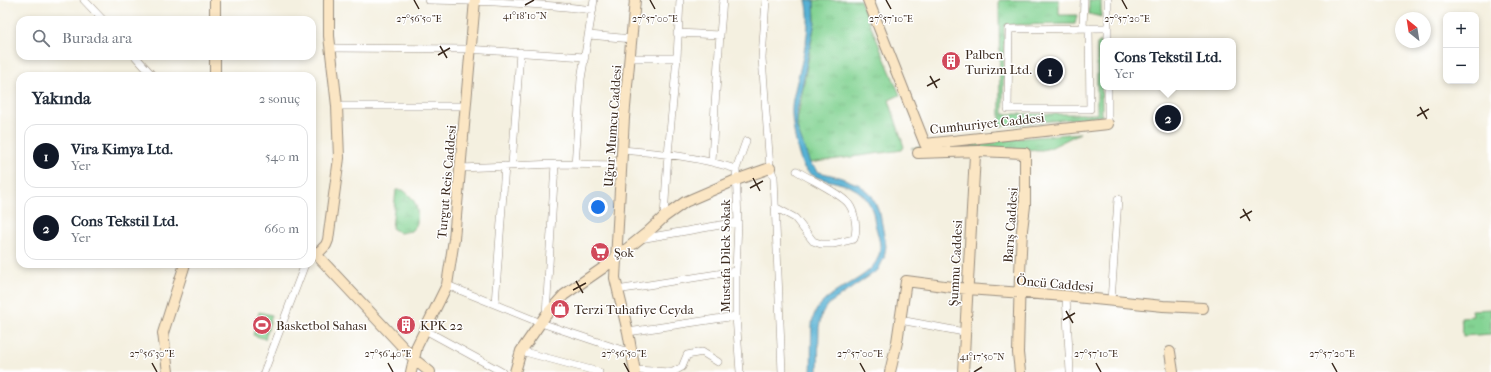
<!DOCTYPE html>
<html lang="tr">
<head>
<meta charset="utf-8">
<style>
	body { margin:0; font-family:"IM FELL French Canon",serif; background:#f2f2f3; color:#1f2937 }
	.controls { position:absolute; right:12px; top:12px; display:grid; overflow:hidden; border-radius:8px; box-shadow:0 2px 6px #0003 }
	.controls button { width:36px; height:36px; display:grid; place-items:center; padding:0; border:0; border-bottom:1px solid #e0e1e3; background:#fff; color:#1f2937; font:20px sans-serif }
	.compass { position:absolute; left:1395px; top:12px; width:36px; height:36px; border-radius:50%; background:#fff; box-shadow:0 2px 6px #0003; rotate:330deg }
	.you { position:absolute; left:598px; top:207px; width:14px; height:14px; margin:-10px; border:3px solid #fff; border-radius:50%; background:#1a73e8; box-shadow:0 0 0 6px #1a73e833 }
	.badge { display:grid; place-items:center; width:26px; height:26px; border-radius:50%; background:#111827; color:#fff; font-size:13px; font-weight:700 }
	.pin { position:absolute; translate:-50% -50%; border:2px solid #fff; box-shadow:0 1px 4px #0006 }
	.popup { position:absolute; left:1100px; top:38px; width:136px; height:52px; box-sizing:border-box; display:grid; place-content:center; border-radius:8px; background:#fff; filter:drop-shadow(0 1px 3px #0005); font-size:13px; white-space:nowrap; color:#747a83 }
	.popup b { font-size:15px; color:#1f2937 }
	.popup::after { content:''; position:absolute; left:50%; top:100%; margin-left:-8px; border:8px solid transparent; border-top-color:#fff }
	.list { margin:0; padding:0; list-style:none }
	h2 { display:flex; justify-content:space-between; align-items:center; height:52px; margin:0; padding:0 16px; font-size:17px }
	h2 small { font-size:13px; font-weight:400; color:#747a83 }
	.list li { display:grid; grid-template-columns:26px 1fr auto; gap:12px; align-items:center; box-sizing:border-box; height:64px; margin:0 8px 8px; padding:0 8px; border:1px solid #e0e1e3; border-radius:12px }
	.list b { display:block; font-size:15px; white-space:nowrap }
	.list p { margin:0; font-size:13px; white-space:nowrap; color:#747a83 }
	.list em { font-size:13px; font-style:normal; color:#747a83 }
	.icon { flex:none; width:22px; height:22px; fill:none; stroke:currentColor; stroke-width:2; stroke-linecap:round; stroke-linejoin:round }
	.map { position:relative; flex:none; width:1491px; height:372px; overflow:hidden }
	.search { position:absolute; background:#fff; box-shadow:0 2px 6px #0003; left:16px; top:16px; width:300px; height:44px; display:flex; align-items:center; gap:10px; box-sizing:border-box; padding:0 14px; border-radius:12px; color:#747a83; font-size:15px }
	.panel { position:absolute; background:#fff; box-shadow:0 2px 6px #0003; left:16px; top:72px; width:300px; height:196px; border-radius:12px }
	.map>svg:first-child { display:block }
	.grass { fill:url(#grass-tufts); stroke:#5f7e58 }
	.wetland { fill:url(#wetland-marsh); stroke:#5f7e58 }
	.pitch { fill:#83d393; stroke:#5f7e58 }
	.water { fill:#56b1d4; stroke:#486e79 }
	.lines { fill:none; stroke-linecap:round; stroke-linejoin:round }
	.street-casing { stroke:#988d7f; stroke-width:8 }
	.secondary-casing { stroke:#988d7f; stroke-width:12 }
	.street { stroke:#fff; stroke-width:7 }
	.secondary { stroke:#fbe6c4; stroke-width:10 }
	.ticks { fill:none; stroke:#3b2a1e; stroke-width:1.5 }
	.labels { text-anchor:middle; stroke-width:3; stroke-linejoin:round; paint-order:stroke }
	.poi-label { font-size:13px; fill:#3b2a1e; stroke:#fff; text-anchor:start }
	.street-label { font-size:13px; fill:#3b2a1e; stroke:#fff }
	.ticks-label { font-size:10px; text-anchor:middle; fill:#3b2a1e; stroke:#fff; stroke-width:3; stroke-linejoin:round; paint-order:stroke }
</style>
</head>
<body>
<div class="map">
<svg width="1491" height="372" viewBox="0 0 1491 372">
	<defs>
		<pattern id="grass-tufts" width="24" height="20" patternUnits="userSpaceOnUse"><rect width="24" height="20" fill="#83d393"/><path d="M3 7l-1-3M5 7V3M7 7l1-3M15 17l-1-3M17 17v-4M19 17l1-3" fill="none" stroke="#72b57e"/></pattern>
		<pattern id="wetland-marsh" width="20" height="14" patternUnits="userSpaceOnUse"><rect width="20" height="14" fill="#83d393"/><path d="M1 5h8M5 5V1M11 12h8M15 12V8" fill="none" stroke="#72b57e"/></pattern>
	</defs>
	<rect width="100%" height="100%" fill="#fff"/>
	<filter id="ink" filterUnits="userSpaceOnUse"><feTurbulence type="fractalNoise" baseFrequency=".025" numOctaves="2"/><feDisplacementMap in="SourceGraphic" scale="8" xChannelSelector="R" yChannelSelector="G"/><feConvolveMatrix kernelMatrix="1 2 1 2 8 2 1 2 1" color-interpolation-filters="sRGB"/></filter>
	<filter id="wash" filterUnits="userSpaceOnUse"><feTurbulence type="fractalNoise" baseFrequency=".012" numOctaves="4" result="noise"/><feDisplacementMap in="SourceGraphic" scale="16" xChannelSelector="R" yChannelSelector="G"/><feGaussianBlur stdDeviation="0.9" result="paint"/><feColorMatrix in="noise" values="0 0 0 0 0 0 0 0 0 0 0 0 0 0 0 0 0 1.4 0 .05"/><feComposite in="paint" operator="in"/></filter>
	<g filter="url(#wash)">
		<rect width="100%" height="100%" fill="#f4f0e0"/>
		<path class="grass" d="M 814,0 L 860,0 L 900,95 L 889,100 L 904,147 L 902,150 L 809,163 L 797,128 L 797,121 L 815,22 Z
			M 999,0 L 1059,0 L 1059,15 L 1077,15 L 1075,24 L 1004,25 L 1003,114 L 1097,114 L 1097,44 L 1101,41 L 1102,116 L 1000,126 Z
			M 1089,0 L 1101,0 L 1101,17 L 1089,14 Z
			M 1080,133 L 1050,148 L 1042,150 L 981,148 L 922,151 L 911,148 Z
			M 1491,309 L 1491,334 L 1463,336 L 1461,317 L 1473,316 L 1472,310 Z"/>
		<path class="wetland" d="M 396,190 L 403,190 C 417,201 418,207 417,224 L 411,231 L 400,233 L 392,228 Z"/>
		<path class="pitch" d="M 259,312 L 272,315 L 265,339 L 253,335 Z"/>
		<path class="water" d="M 806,0 L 814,0 L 815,22 L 797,112 L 797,128 L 810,163 L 819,172 L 839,177 L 860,185 L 872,196 L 880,214 L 886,246 L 884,258 L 878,270 L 830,303 L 822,313 L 819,327 L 818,372 L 811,372 C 812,360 810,324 814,315 C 826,286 875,282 880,251 C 881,243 877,232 875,224 C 874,220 874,214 872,210 C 859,172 814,190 802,164 C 797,151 791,121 792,108 C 792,102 794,95 795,90 C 801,63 813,27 806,0 Z"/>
	</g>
	<g filter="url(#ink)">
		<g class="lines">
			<g class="street-casing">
				<path id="street" d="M 84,0 L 103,20
					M 428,0 C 483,1 538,3 593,10
					M 766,0 L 762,58 L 770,168 L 774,177 L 782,372
					M 1108,0 L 1108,41
					M 1083,28 L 1084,0
					M 1089,28 L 1090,109 L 1008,109 L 1009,29 L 1101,28 L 1108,28
					M 677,33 L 720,35 L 723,0
					M 589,35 L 632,39
					M 331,48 L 467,49 L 585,57
					M 135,56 L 153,76
					M 630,58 L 677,58
					M 1108,87 L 1108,124
					M 337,106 L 465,106
					M 622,150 C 661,153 699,157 736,169
					M 712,162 L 715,105 L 720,35
					M 512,165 L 520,52
					M 575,165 L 581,79 L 594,0
					M 460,168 L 555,164 L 621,165
					M 775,207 L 795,218 L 813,241 L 821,244 L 833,244 L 854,239 C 858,229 855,212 848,203 C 838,192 811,180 797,171
					M 664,217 L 668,154 L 677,58 L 680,0
					M 640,239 L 738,222
					M 447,285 L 541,323 L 631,353
					M 617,290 L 736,271
					M 1066,296 L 1070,372
					M 1111,301 L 1118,199
					M 495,304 L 505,166
					M 546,315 L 555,164
					M 900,320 L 964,332
					M 425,330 L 502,372
					M 628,332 L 736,316
					M 521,351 L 599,372
					M 635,370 L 670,372
					M 264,372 L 305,264
					M 673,372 L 682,367 L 687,355 L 702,352 L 718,362
					M 740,372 L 736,316 L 736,271 L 738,222 L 736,169 L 746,141"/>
			</g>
			<g class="secondary-casing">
				<path id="secondary" d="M 868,0 L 925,144 L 1108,124
					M 215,20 L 215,0
					M 215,76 L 215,56
					M 918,153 L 979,151 L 1025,153 L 1025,206 L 1022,230 L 1020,273 L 1018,353 L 1020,372
					M 312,250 L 415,360 L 430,372
					M 316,255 L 326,245 L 328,240 L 339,158 L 337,106 L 329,36 L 329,0
					M 1170,352 L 1173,372
					M 168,372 L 163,333 L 185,264
					M 411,372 L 417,346 L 447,285 L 454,239 L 475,0
					M 515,372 L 521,351 L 546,315 L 564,295 L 603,268 L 648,232 L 664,217 L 685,202 L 736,180 L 770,168
					M 635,372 L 628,332 L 615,278 L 624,118 L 635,0
					M 890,372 L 897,342 L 906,281 L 967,289 L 1066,296 L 1163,306 L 1203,308
					M 963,372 L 975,155"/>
			</g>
			<use href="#street" class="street"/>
			<use href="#secondary" class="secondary"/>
		</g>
	</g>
	<path class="ticks" d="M 414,0 L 419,9M 650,0 L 655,9M 886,0 L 891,9M 1122,0 L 1127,9M 525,5 L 534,0M 440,46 L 447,58M 438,55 L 450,48M 930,76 L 937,88M 927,86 L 940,79M 1420,107 L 1427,119M 1417,116 L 1429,109M 753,178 L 760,191M 750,188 L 763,181M 1243,209 L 1250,221M 1240,218 L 1252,211M 576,281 L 583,293M 573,290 L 586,283M 1066,311 L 1073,323M 1063,320 L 1075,313M 152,363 L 157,372M 388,363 L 393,372M 624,363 L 629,372M 860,363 L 865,372M 1096,363 L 1101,372M 1332,363 L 1337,372M 974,372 L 982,367"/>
	<defs>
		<g id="building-disc" transform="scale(1)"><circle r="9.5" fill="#d1495b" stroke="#fff"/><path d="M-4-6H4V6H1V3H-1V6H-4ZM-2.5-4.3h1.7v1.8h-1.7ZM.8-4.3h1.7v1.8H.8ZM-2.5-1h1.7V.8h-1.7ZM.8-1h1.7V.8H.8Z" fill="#fff"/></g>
		<g id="supermarket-disc" transform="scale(1)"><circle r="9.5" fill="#d1495b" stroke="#fff"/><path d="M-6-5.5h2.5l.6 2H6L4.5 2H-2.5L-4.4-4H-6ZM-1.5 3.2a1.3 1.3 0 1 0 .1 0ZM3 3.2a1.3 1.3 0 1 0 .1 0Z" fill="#fff"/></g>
		<g id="shop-disc" transform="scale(1)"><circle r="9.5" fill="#d1495b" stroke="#fff"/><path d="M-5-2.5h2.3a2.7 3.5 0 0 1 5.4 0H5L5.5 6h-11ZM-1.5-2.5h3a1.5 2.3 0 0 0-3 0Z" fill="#fff"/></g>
		<g id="stadium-disc" transform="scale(1)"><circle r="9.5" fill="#d1495b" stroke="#fff"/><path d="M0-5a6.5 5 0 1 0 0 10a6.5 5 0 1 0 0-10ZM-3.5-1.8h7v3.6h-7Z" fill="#fff"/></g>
	</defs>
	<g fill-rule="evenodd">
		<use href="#building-disc" x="951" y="61"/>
		<use href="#supermarket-disc" x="600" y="252"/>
		<use href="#shop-disc" x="560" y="309"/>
		<use href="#stadium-disc" x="262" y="325"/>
		<use href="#building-disc" x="406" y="325"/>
	</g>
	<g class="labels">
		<g class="poi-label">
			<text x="965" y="59">Palben<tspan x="965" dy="15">Turizm Ltd.</tspan></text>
			<text x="614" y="257">Şok</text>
			<text x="574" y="314">Terzi Tuhafiye Ceyda</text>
			<text x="276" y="330">Basketbol Sahası</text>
			<text x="420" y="330">KPK 22</text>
		</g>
		<g class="street-label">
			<text transform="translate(987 123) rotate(-6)" y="5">Cumhuriyet Caddesi</text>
			<text transform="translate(612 126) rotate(-86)" y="5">Uğur Mumcu Caddesi</text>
			<text transform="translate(446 182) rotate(-85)" y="5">Turgut Reis Caddesi</text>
			<text transform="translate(1010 225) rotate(-86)" y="5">Barış Caddesi</text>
			<text transform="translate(725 256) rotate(-90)" y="5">Mustafa Dilek Sokak</text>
			<text transform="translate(955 263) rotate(-87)" y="5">Şumnu Caddesi</text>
			<text transform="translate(1055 283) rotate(5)" y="5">Öncü Caddesi</text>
		</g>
	</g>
	<g class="ticks-label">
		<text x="525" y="19">41°18'10"N</text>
		<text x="419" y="22">27°56'50"E</text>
		<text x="891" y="22">27°57'10"E</text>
		<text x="1127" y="22">27°57'20"E</text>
		<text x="655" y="22">27°57'00"E</text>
		<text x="152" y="357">27°56'30"E</text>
		<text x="388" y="357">27°56'40"E</text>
		<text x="624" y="357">27°56'50"E</text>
		<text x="860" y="357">27°57'00"E</text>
		<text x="1096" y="357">27°57'10"E</text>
		<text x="1332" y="357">27°57'20"E</text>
		<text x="982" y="360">41°17'50"N</text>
	</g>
</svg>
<div class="controls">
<button>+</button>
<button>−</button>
</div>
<svg class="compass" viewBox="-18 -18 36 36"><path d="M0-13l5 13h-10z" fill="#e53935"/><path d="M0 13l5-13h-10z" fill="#747a83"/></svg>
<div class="you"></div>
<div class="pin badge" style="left:1050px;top:71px">1</div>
<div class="pin badge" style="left:1168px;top:118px">2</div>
<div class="popup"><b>Cons Tekstil Ltd.</b>Yer</div>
<div class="search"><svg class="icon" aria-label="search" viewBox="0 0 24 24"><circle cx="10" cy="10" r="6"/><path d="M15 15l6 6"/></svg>Burada ara</div>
<section class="panel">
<h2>Yakında<small>2 sonuç</small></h2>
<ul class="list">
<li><span class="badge">1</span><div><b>Vira Kimya Ltd.</b><p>Yer</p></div><em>540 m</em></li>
<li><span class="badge">2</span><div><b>Cons Tekstil Ltd.</b><p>Yer</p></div><em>660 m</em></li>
</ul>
</section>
</div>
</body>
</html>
